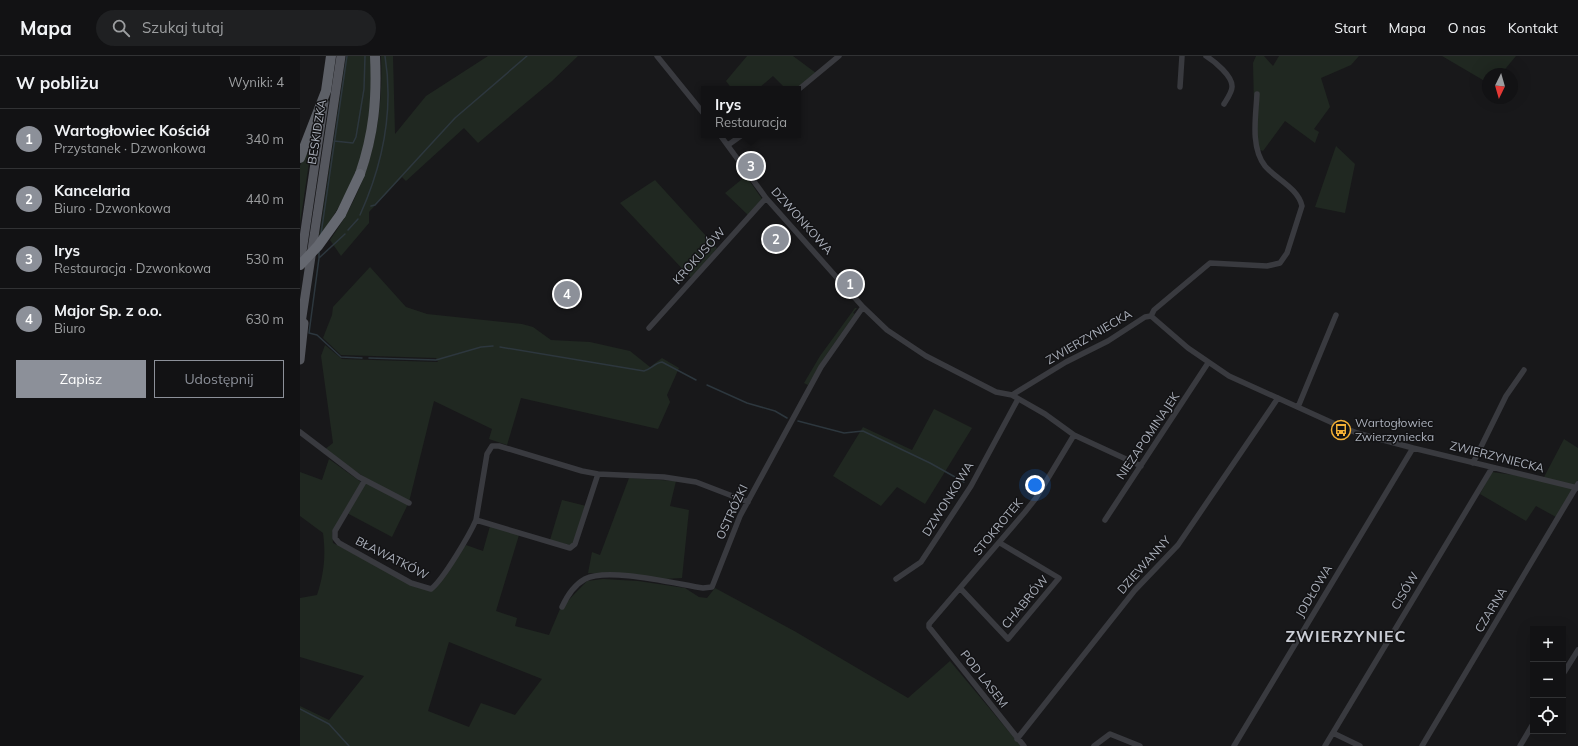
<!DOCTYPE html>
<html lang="pl">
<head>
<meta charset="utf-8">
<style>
	body { margin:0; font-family:Mulish,sans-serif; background:#1f2022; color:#f1f3f6 }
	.controls { position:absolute; right:12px; bottom:12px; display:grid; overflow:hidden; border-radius:0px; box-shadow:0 4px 16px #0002 }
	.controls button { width:36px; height:36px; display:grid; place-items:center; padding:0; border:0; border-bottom:1px solid #313234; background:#121214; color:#f1f3f6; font:20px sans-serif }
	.compass { position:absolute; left:1182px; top:12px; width:36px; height:36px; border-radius:50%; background:#121214; box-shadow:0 4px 16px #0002; rotate:185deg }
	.you { position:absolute; left:735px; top:429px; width:14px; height:14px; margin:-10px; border:3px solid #fff; border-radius:50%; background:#1a73e8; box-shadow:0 0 0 6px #1a73e833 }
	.badge { display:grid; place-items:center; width:26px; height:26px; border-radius:50%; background:#8c9099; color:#fff; font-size:13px; font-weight:700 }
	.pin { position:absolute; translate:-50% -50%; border:2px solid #fff; box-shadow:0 1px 4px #0006 }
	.popup { position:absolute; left:401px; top:30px; width:100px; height:52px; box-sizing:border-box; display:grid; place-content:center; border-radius:0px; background:#121214; filter:drop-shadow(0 1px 3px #0005); font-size:13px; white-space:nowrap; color:#9c9ea0 }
	.popup b { font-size:15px; color:#f1f3f6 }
	.popup::after { content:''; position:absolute; left:50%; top:100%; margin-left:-8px; border:8px solid transparent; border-top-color:#121214 }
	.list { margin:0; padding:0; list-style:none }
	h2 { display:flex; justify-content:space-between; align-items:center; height:52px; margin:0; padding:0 16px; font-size:17px }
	h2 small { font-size:13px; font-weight:400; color:#9c9ea0 }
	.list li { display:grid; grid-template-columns:26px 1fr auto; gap:12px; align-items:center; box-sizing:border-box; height:60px; padding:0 16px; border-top:1px solid #313234 }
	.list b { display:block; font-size:15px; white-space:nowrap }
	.list p { margin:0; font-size:13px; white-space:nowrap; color:#9c9ea0 }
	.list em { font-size:13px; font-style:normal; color:#9c9ea0 }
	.actions { display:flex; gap:8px; padding:12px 16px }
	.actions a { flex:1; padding:9px 0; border:1px solid #8c9099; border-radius:0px; text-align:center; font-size:14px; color:#8c9099 }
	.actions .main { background:#8c9099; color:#fff }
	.icon { flex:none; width:22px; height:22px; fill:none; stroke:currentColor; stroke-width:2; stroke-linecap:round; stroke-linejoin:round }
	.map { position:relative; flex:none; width:1278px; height:690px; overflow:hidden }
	header { display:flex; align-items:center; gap:24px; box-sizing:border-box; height:56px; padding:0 20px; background:#121214; border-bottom:1px solid #313234 }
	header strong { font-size:19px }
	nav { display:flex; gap:22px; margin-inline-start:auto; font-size:14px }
	.search { width:280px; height:36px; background:#1f2022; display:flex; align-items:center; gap:10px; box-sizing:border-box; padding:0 14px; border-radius:22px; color:#9c9ea0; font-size:15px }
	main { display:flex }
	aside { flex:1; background:#121214 }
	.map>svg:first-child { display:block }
	.green { fill:#202821; fill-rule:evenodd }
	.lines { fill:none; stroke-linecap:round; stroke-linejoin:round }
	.stream { stroke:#2d373e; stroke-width:1.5 }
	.minor { stroke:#393a3f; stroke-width:5.5 }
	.primary { stroke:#55575e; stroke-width:9 }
	.trunk { stroke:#5d6067; stroke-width:10 }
	.motorway { stroke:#656870; stroke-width:10 }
	.motorway-bridge { stroke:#656870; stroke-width:10 }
	.labels { text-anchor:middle; stroke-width:3; stroke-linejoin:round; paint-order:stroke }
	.street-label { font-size:12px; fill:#aaafba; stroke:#131315 }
	.poi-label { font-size:12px; fill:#aaafba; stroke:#131315; text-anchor:start }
	.district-label { font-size:16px; font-weight:bold; letter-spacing:1px; fill:#cbced6; stroke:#131315 }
</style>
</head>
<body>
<header>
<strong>Mapa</strong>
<div class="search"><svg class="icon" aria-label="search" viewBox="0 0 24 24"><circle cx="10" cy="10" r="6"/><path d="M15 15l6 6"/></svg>Szukaj tutaj</div>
<nav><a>Start</a><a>Mapa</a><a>O nas</a><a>Kontakt</a></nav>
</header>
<main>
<aside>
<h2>W pobliżu<small>Wyniki: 4</small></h2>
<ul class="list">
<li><span class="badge">1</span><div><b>Wartogłowiec Kościół</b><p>Przystanek · Dzwonkowa</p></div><em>340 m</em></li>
<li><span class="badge">2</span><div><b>Kancelaria</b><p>Biuro · Dzwonkowa</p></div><em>440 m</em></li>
<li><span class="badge">3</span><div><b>Irys</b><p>Restauracja · Dzwonkowa</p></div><em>530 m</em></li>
<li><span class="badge">4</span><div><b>Major Sp. z o.o.</b><p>Biuro</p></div><em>630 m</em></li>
</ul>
<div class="actions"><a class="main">Zapisz</a><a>Udostępnij</a></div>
</aside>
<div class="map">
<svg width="1278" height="690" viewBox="0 0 1278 690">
	<rect width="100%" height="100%" fill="#18181a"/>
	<path class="green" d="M 46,0 L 72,0 C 74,72 62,123 19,181 Z
		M 81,0 L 93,0 L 95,78 L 126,40 L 188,0 L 278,0 L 252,25 L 178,87 L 164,72 L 106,125 L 102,121 L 69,156 L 69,167 L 41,200 L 30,184 C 70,129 84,66 81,0 Z
		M 447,0 L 493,0 L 516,17 L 497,33 L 486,33 L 473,20 L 458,33 L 432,33 L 426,25 Z
		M 956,0 L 964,0 L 973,10 L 979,0 L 1059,0 L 1051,9 L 1021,22 L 1030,51 L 1014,73 L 1019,76 L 1015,87 L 985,65 L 963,95 L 955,92 L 953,7 Z
		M 1142,0 L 1216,0 L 1201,18 L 1188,18 L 1188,27 Z
		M 10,86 L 12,86 L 0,168 L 0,110 Z
		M 1036,90 L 1055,108 L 1045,157 L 1015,151 Z
		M 446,120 L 462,143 L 448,159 L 425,137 Z
		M 355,124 L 417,192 L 392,223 L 320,147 Z
		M 70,211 L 106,251 L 127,258 L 222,268 L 233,271 L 251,284 L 290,286 L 330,295 L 350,311 L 362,302 L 379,312 L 367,339 L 370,346 L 358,373 L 221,342 L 207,389 L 189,383 L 192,373 L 134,345 L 109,446 L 82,433 L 24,394 L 33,387 L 21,300 L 25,289 L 42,303 L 138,306 L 136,302 L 41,299 L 23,282 L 32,259 L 33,251 Z
		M 555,252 L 557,252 L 553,257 L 555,258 L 524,302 L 508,329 L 504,327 L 520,300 Z
		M 634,353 L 672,372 L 625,448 L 597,431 L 581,450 L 533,420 L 563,371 L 612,394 Z
		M 1264,383 L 1278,392 L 1278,424 L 1256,461 L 1236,450 L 1226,465 L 1180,438 L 1192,416 L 1243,423 Z
		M 29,403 L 61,426 L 32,477 L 33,487 L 128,534 L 166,489 L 183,495 L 190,470 L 219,479 L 196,555 L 217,562 L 215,570 L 249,579 L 260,553 L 287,525 L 303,523 L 338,525 L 385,532 L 399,541 L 407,542 L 415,532 L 496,576 L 608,642 L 650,605 L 721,690 L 0,690 L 0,650 L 29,664 L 64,620 L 0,601 L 0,542 L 17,539 C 24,518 26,499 23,477 L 0,460 L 0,416 L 22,424 ZM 149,586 L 242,623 L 215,659 L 181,647 L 169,671 L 128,655 Z
		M 329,422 L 376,425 L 370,450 L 389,454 L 382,522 L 363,523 L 288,517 L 292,496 L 300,499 Z
		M 66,426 L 108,448 L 92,481 L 47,457 Z
		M 262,444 L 286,450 L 273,487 L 269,489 L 250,484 Z"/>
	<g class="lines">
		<path class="stream" d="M 34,85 L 53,87 L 56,81 L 64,33 L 65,0
			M 71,150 L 75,149 L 155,62 L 227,0
			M 60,159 C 83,108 94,56 85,0
			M 48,174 L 58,163
			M 21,178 L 47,0
			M 19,202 L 19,196
			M 9,277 L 19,202 L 45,178
			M 9,277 L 17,279 L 41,301 L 62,302
			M 200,291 L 344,315 C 351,313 355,307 362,306 L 396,324
			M 69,302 L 136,304 L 181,291 L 193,290
			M 407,329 L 447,347 L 475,355 L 487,362
			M 498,365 L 544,377 L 563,375 L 630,407 L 664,426
			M 0,653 L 29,668 L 49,690"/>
		<path class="minor" d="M 357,0 L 404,58
			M 906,0 C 914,5 933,20 932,31 C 932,36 927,43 924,48
			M 880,31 L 882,0
			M 498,34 L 539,0
			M 420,79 L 466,142 L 563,251 L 587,274 L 626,300 L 696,336 L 712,339 L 745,358 L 774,379 L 841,410
			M 428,89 L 442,79
			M 851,260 L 854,254 L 910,207 L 967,210 L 980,207 L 987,197 L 1002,150 C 998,132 976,123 965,110 C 950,91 956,59 957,38
			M 349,272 L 466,142
			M 712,339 L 766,306 L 808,285 L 845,261 L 851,260 L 888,292 L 929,320 L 1035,368 L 1057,377 L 1113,392 L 1278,432
			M 998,351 L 1036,259
			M 0,376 L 59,421 L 109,447
			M 1173,407 L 1206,340 L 1224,314
			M 65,424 L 35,475 L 35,482 L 39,487 L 111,527 L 131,533 C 143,524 170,478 176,464 L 187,398 L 192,390 L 199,390 L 282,415 L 298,418 L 364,421 L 396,426 L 448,446
			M 176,464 L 270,492 L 275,488 L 298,418
			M 805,464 L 908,307
			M 596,523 L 621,506 L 671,430 L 718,343
			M 660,532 L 708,583 L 759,522 L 700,487
			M 262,551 C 267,540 274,529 285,523 C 308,511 376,528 403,532 L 412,531 L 440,460 L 521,311 L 563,251
			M 1263,618 L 1278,594
			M 1033,677 L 1060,690
			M 717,683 L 835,534 L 878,489 L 978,342
			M 724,690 L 629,571 L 629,568 L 725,456 L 736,442 L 774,379
			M 794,690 L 810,678 L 840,690
			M 934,690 L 1113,392
			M 1025,690 L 1192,412
			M 1122,690 L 1278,428
			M 1220,690 L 1233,668"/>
		<path class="primary" d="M 0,209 L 24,46
			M 0,274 L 41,0
			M 0,304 L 4,267"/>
		<path class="trunk" d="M 0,102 L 26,35 L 31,0
			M 60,118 C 74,77 77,43 75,0"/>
		<path class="motorway" d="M 41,158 L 60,118"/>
		<path class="motorway-bridge" d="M 0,209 L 18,190 L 41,158"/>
	</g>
	<defs>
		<g id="bus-ring" transform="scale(1)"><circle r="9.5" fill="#131315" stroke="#f4b036" stroke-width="1.5"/><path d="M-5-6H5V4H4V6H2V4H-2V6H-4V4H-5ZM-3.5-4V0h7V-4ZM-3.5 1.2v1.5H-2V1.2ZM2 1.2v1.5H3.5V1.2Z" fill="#f4b036"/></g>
	</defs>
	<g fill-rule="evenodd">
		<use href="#bus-ring" x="1041" y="374"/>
	</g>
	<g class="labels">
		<g class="street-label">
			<text transform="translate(17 76) rotate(-81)" y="4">BESKIDZKA</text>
			<text transform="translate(502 165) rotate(48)" y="4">DZWONKOWA</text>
			<text transform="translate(399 200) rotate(-48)" y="4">KROKUSÓW</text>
			<text transform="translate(789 281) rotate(-30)" y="4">ZWIERZYNIECKA</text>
			<text transform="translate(848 380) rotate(-56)" y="4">NIEZAPOMINAJEK</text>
			<text transform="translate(1197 401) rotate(14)" y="4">ZWIERZYNIECKA</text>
			<text transform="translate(648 443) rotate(-58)" y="4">DZWONKOWA</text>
			<text transform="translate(432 456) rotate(-65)" y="4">OSTRÓŻKI</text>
			<text transform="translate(698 471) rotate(-50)" y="4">STOKROTEK</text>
			<text transform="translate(92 502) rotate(27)" y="4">BŁAWATKÓW</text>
			<text transform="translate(844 509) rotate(-48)" y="4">DZIEWANNY</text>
			<text transform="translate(1014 535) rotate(-59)" y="4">JODŁOWA</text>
			<text transform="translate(1105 535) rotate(-59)" y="4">CISÓW</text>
			<text transform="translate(725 546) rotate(-50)" y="4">CHABRÓW</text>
			<text transform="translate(1191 554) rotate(-59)" y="4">CZARNA</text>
			<text transform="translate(684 623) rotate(52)" y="4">POD LASEM</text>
		</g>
		<g class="poi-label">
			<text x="1055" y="371">Wartogłowiec<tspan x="1055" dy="14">Zwierzyniecka</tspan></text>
		</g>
		<g class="district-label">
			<text x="1046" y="586">ZWIERZYNIEC</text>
		</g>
	</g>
</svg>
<div class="controls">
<button>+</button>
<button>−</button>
<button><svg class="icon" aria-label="locate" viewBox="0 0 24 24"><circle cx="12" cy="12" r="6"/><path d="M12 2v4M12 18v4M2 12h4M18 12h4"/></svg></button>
</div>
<svg class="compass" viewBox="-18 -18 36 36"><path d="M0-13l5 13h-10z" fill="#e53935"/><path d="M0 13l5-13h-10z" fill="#9c9ea0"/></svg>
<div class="you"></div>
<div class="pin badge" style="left:550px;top:228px">1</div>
<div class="pin badge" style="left:476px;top:183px">2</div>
<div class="pin badge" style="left:451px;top:110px">3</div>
<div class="popup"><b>Irys</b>Restauracja</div>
<div class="pin badge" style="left:267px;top:238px">4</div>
</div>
</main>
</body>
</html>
